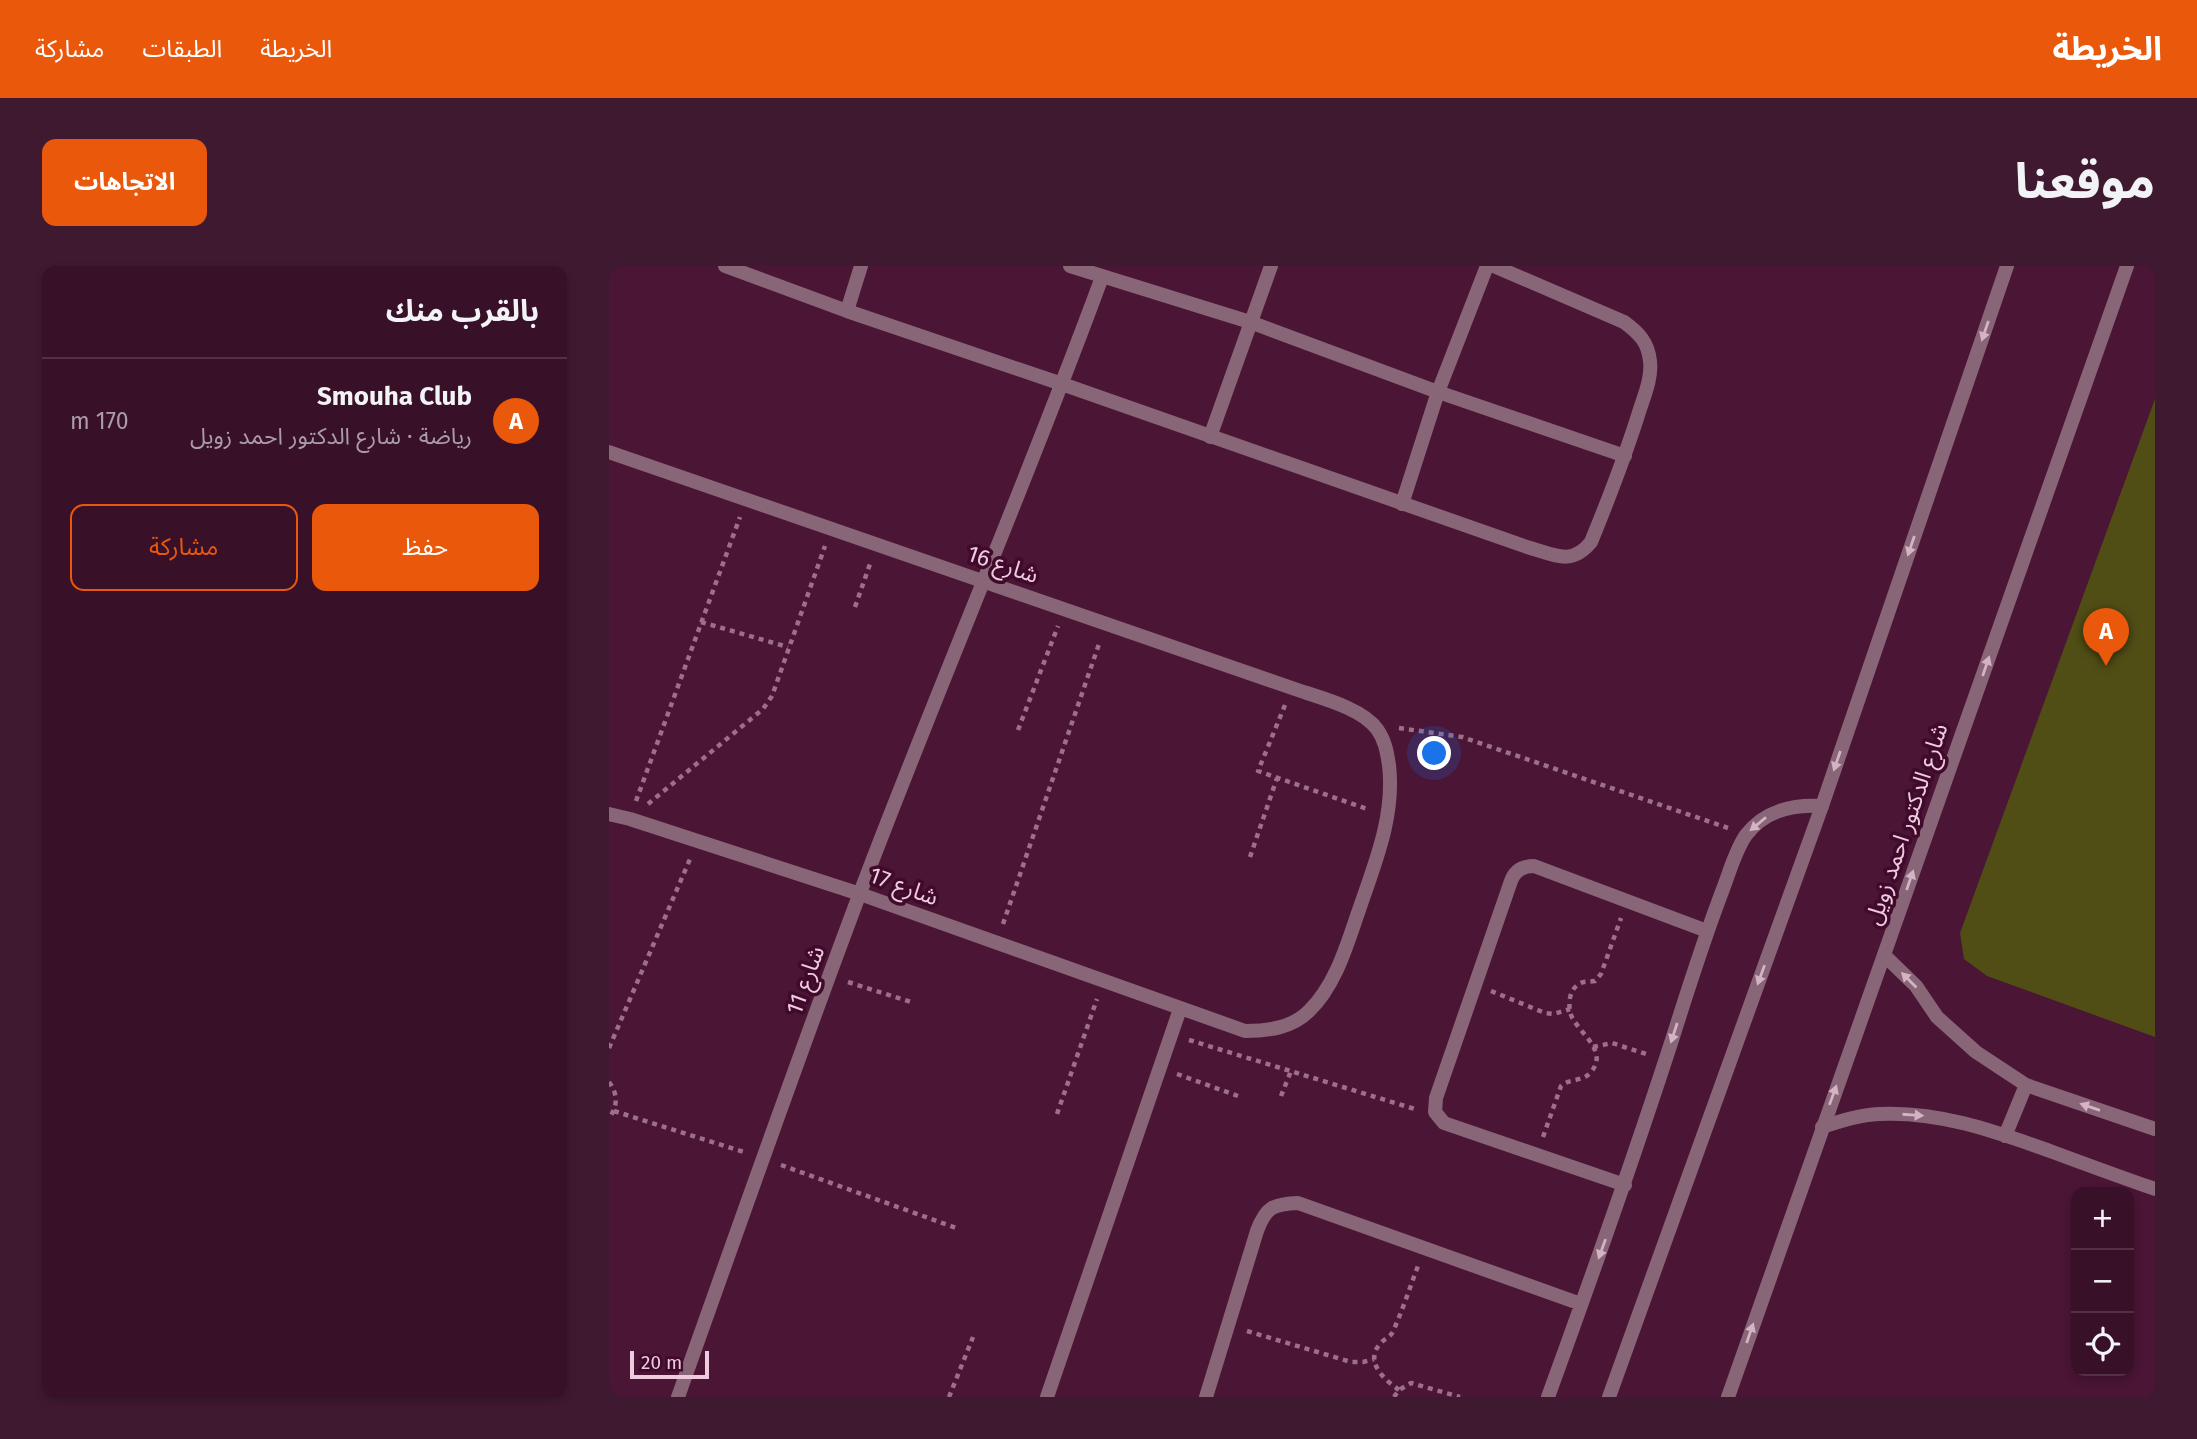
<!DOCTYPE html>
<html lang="ar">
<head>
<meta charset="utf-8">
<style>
	body { margin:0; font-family:"Fira Sans","Noto Sans Arabic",sans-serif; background:#3f1930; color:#f1f3f6; direction:rtl }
	.controls { position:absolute; right:21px; bottom:21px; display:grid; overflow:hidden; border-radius:14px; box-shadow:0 4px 10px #0003 }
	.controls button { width:63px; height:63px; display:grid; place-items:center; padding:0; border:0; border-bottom:2px solid #523045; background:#381028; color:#f1f3f6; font:35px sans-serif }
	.scale { position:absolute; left:21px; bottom:18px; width:79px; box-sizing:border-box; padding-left:7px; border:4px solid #efccdd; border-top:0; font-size:19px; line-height:24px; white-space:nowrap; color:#efccdd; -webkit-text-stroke:5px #3f0a2b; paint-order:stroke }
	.you { position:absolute; left:826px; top:488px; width:24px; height:24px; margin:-18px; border:5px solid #fff; border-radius:50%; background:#1a73e8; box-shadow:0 0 0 10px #1a73e833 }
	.badge { display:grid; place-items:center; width:46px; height:46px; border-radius:50%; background:#ea580c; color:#fff; font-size:23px; font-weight:700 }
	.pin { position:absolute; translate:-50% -58px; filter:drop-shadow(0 2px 4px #0008) }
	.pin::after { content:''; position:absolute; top:37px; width:24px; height:21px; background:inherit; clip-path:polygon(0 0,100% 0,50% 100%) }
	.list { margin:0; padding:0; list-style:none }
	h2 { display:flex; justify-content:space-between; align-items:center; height:91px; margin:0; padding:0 28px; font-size:30px }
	h2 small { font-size:23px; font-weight:400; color:#ab9da8 }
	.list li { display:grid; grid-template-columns:46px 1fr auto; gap:21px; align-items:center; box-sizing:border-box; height:126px; padding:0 28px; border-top:2px solid #523045 }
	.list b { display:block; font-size:26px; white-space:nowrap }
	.list p { margin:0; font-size:23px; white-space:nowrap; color:#ab9da8 }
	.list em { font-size:23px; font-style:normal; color:#ab9da8 }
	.actions { display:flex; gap:14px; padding:21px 28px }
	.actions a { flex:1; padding:16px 0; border:2px solid #ea580c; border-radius:14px; text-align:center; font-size:24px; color:#ea580c }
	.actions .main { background:#ea580c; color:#fff }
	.icon { flex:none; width:38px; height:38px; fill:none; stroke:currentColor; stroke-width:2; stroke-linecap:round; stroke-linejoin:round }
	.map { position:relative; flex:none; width:1546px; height:1131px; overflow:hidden; direction:ltr; border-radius:14px }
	header { display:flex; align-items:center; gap:42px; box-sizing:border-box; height:98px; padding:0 35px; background:#ea580c; color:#fff }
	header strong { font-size:33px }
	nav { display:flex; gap:38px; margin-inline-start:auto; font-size:24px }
	.intro { display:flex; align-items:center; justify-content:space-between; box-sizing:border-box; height:168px; padding:0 42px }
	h1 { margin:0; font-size:49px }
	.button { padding:18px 32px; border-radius:14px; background:#ea580c; color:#fff; font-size:24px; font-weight:700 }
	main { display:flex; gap:42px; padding:0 42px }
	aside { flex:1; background:#381028; border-radius:14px; box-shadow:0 4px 10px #0003 }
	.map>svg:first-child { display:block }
	.green { fill:#504d15 }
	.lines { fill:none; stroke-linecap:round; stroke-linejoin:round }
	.path { stroke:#9d7089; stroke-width:4.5; stroke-dasharray:5 5; stroke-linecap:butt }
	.minor { stroke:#886577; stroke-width:14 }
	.tertiary { stroke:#886577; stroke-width:14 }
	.oneway { fill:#d5b2c4 }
	.labels { text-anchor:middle; stroke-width:7; stroke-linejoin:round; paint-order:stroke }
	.street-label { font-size:23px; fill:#efccdd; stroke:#3f0a2b }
</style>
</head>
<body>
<header>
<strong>الخريطة</strong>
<nav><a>الخريطة</a><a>الطبقات</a><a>مشاركة</a></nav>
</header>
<div class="intro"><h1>موقعنا</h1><a class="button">الاتجاهات</a></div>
<main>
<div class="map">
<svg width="1546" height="1131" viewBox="0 0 1546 1131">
	<rect width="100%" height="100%" fill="#4b1535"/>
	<path class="green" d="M 1546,133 L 1546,771 L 1378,710 L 1355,693 L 1351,667 Z"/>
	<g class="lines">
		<path class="path" d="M 246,341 L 262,295
			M 92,356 L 179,381
			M 676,439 L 649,505 L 761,544
			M 790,462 L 853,471 L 1119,562
			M 409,464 L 449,360
			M 27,535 L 131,251
			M 39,538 L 154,443 L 163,430 L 216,280
			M 641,591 L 668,512
			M 394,658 L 491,375
			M 239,716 L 305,737
			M 882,725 L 936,747 L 945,748 L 961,743
			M 580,774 L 809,844
			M 984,781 L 1003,777 L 1037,788
			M 0,782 L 81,593
			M 568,808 L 629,830
			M 0,816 C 9,828 9,840 0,852
			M 672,830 L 682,805
			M 5,845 L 138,887
			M 448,848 L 488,733
			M 934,871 L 952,820 C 961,812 974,816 982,806 C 999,786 973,769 964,753 C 960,747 960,739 961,732 C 962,726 965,721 970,718 C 974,715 980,716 986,715 L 992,708 L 1012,652
			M 172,899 L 350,963
			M 638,1065 L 742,1096 L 754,1096 L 765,1093
			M 790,1124 C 776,1114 756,1097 770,1079 C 775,1072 782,1072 785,1063 C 794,1043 801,1021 809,1000
			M 340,1131 L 364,1071
			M 785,1131 L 790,1124 L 802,1117 L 851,1131"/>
		<path class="minor" d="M 116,0 L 238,45 L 453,118 L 918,281 C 944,288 962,301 982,276 C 1000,232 1017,188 1031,143 C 1036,128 1043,111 1041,95 C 1039,76 1030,67 1015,56 L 885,0
			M 461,0 L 641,56 L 829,126 L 1016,190
			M 238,45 L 252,0
			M 601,171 L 662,0
			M 0,186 L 683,422 C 708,431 752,441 768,463 C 776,474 778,486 780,499 C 786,550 766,597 750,644 C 738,678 727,719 700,745 C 683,762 659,765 636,765 L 251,628 L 21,553 L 0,548
			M 793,238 L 829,126 L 878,0
			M 1275,689 L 1307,720 L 1328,751 L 1367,786 L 1417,819 L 1546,863
			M 1213,861 C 1232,855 1250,849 1270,848 C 1330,845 1385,865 1441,885 C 1476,898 1511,911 1546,923
			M 1396,870 L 1417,819
			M 1016,919 L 835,857 L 826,846 L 827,832 L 902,615 C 906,604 914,600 925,600 L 1098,665
			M 69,1131 C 129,963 188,794 251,627 C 329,421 417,218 493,11
			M 438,1131 L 571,743
			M 597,1131 L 648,965 C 657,941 664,938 689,937 L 972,1038
			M 939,1131 C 982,1013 1024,894 1063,774 C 1079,723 1095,673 1114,623 C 1121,605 1126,585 1137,569 C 1155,545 1184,538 1213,540"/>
		<path class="tertiary" d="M 1000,1131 L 1213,540 L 1398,0
			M 1119,1131 L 1518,0"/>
	</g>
	<defs><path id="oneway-solid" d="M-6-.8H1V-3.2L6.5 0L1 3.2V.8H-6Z" transform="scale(1.75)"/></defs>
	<g class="oneway">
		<use href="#oneway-solid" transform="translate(1376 65) rotate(109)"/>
		<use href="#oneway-solid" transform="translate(1302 280) rotate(109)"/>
		<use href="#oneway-solid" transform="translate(1377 400) rotate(-71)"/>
		<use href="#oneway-solid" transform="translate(1228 495) rotate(109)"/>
		<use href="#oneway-solid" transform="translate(1149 558) rotate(140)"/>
		<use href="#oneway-solid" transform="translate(1301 614) rotate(-71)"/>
		<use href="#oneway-solid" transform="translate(1152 709) rotate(110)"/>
		<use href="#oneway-solid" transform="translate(1300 714) rotate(-135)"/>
		<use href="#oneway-solid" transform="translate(1065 767) rotate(108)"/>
		<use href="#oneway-solid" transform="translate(1224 829) rotate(-70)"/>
		<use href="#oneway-solid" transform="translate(1481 841) rotate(-161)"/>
		<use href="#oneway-solid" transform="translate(1304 849) rotate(4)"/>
		<use href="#oneway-solid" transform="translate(993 983) rotate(110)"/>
		<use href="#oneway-solid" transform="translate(1141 1067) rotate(-71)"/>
	</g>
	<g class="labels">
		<g class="street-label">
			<text transform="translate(394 298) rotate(19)" y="8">شارع 16</text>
			<text transform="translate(1297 558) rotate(-71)" y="8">شارع الدكتور احمد زويل</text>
			<text transform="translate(295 620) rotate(20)" y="8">شارع 17</text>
			<text transform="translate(196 714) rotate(-70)" y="8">شارع 11</text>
		</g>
	</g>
</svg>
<div class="controls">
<button>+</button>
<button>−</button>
<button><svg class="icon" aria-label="locate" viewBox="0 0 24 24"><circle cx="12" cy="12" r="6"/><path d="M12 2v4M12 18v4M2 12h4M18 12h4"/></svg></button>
</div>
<div class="scale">20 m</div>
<div class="you"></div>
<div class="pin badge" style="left:1497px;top:400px">A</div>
</div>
<aside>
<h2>بالقرب منك<small></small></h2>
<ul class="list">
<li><span class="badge">A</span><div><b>Smouha Club</b><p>رياضة · شارع الدكتور احمد زويل</p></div><em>170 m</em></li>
</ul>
<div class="actions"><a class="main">حفظ</a><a>مشاركة</a></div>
</aside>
</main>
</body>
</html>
